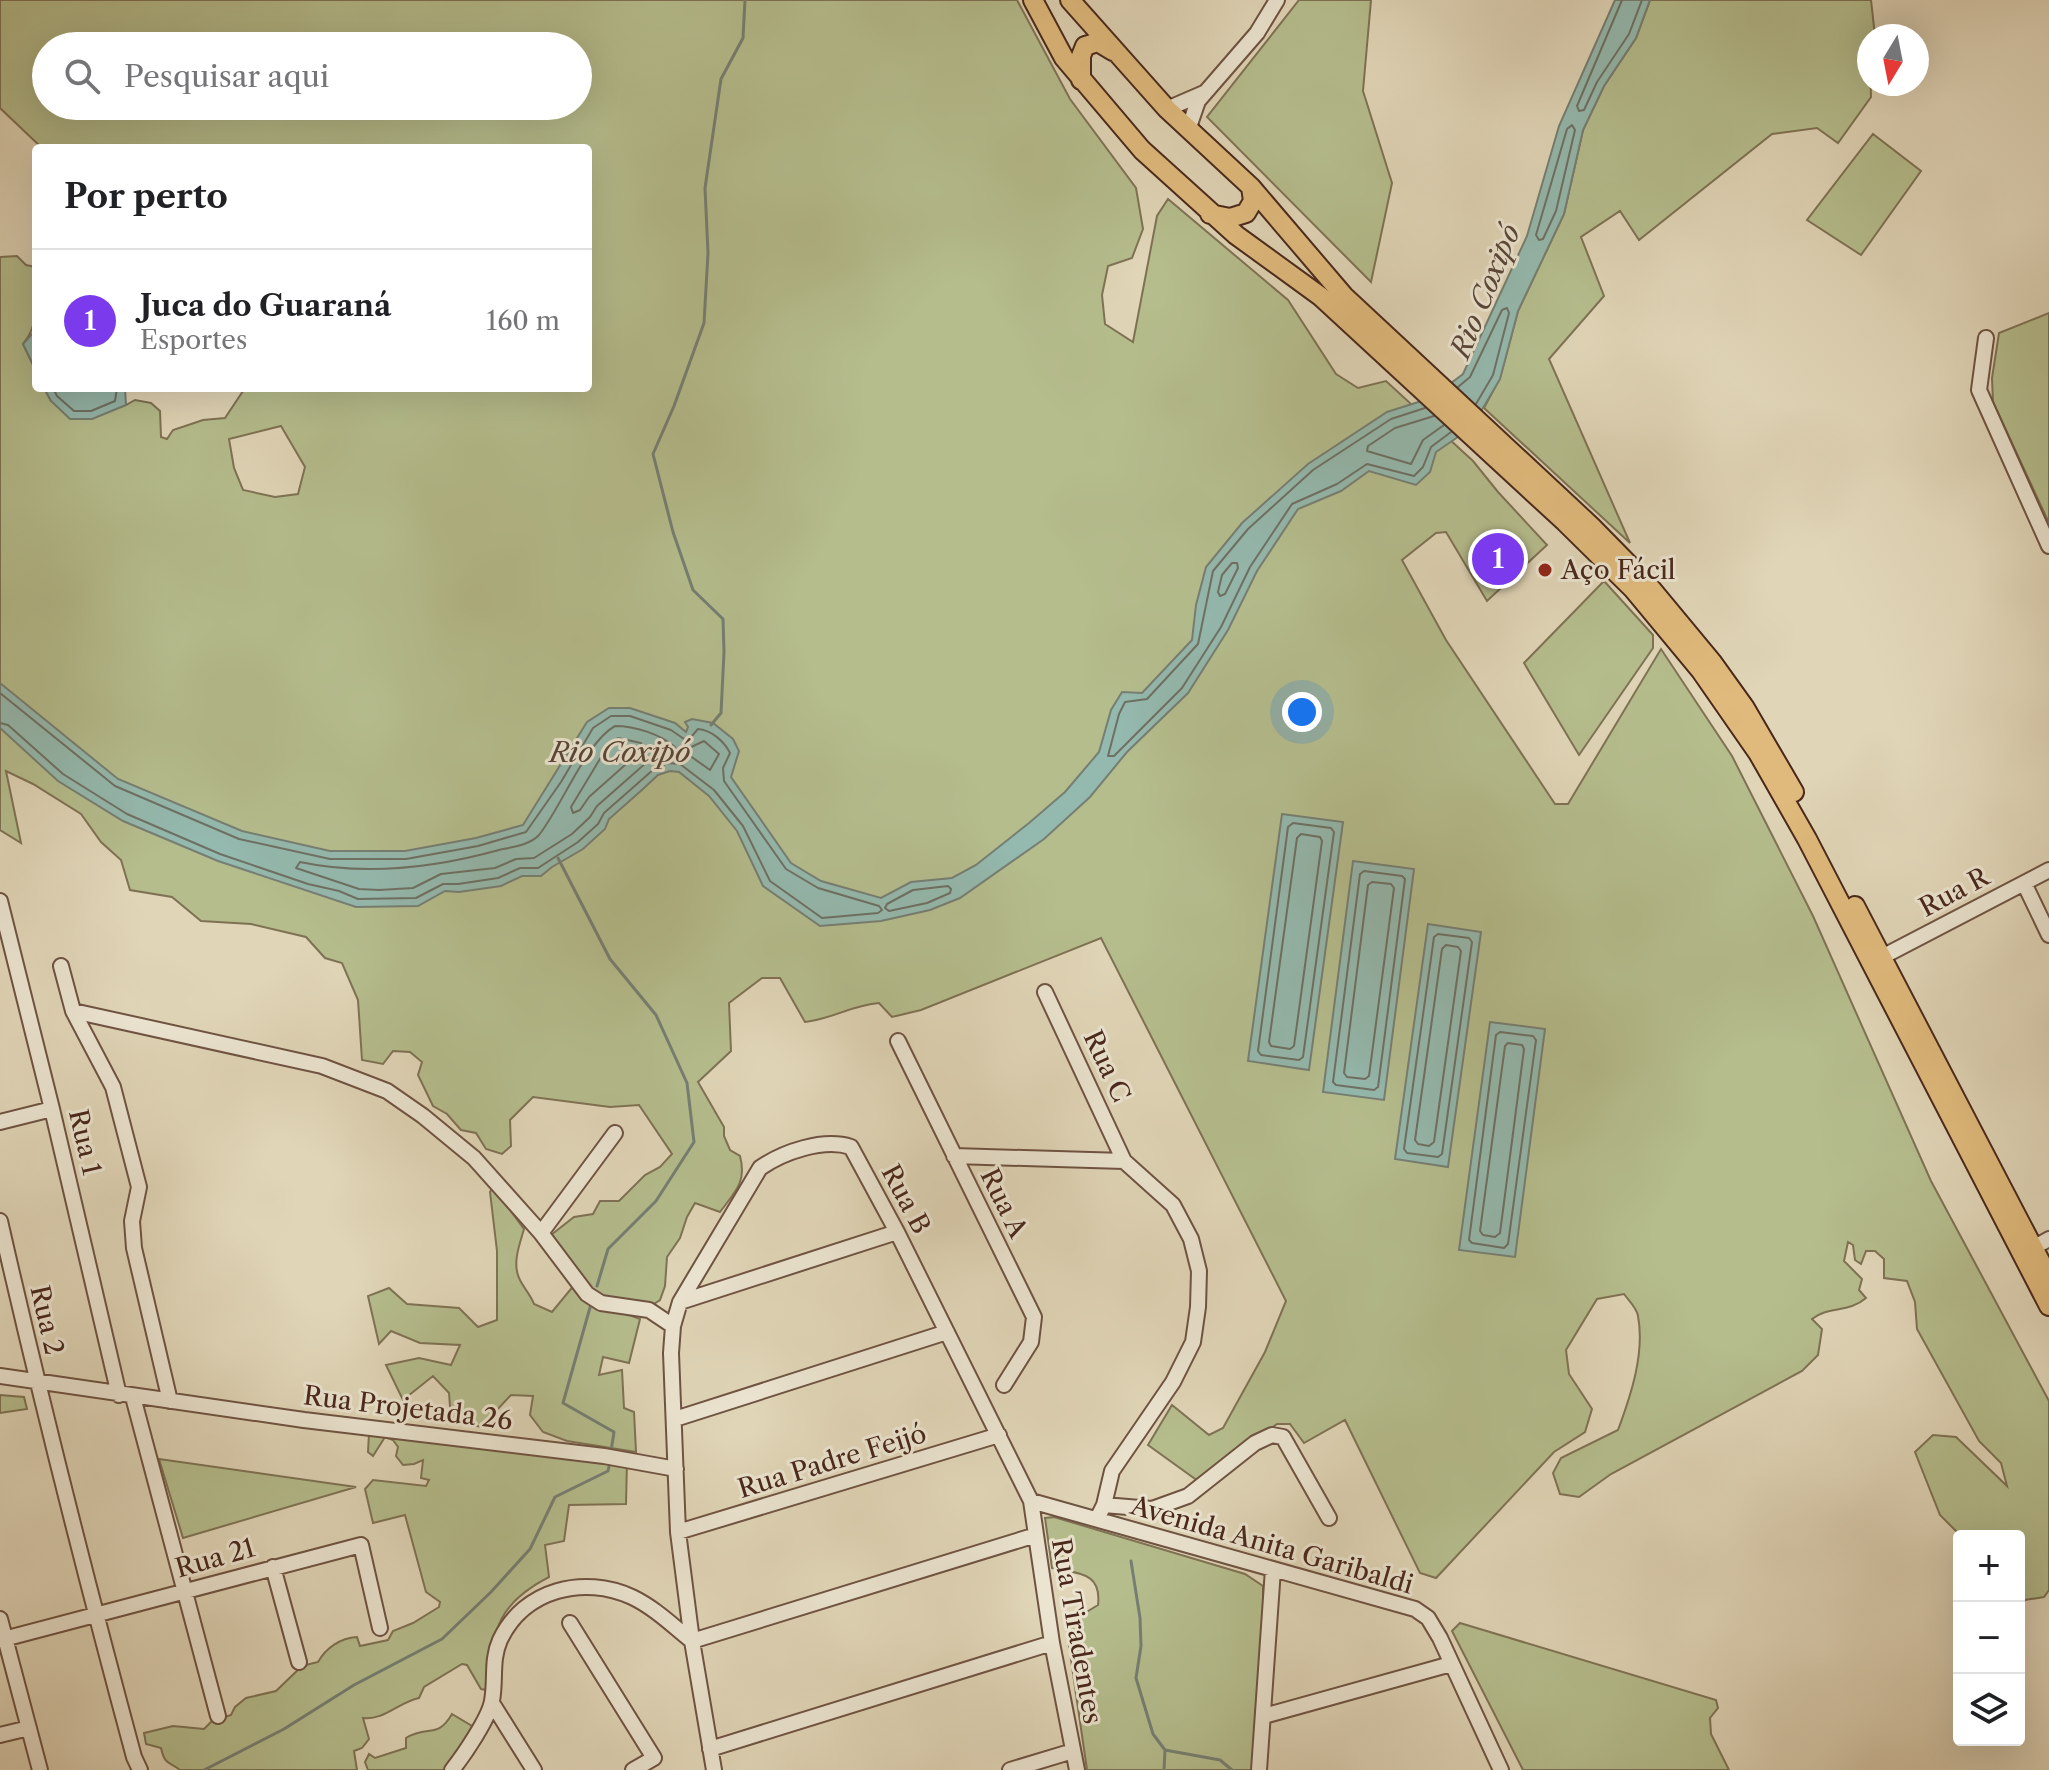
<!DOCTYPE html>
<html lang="pt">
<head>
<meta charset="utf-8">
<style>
	body { margin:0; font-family:"Libre Caslon Text",serif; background:#f6f6f6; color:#202124 }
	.controls { position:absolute; right:24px; bottom:24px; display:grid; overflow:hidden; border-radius:8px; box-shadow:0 8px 32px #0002 }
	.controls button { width:72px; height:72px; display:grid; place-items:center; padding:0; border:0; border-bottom:2px solid #e0e0e0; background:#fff; color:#202124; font:40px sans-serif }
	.compass { position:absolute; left:1857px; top:24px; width:72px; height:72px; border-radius:50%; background:#fff; box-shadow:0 8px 32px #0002; rotate:190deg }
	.you { position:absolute; left:1302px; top:712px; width:28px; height:28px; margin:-20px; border:6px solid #fff; border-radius:50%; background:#1a73e8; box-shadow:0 0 0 12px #1a73e833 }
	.badge { display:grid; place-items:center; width:52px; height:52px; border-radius:50%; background:#7c3aed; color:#fff; font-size:26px; font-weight:700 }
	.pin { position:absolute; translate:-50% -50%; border:4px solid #fff; box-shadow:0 2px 8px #0006 }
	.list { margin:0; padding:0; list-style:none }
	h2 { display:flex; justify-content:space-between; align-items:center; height:104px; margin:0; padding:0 32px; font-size:34px }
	h2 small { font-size:26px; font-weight:400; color:#757577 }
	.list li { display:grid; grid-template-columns:52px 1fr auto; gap:24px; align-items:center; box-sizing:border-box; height:144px; padding:0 32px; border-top:2px solid #e0e0e0 }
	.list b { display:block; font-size:30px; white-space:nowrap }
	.list p { margin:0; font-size:26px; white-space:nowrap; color:#757577 }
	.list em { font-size:26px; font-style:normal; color:#757577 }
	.icon { flex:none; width:44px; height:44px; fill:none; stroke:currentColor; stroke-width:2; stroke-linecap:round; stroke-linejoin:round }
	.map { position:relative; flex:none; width:2049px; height:1770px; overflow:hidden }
	.search { position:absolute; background:#fff; box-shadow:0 8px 32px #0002; left:32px; top:32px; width:560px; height:88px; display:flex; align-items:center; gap:20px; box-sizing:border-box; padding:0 28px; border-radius:44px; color:#757577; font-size:30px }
	.panel { position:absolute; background:#fff; box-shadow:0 8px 32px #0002; left:32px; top:144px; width:560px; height:248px; border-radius:8px }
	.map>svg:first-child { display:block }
	.green { fill:#b5bd8d; stroke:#7f7254; stroke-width:2; fill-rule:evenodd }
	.water { fill:#94b9ae; stroke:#767f73; stroke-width:2 }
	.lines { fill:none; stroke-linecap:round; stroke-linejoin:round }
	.shore { stroke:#6e7064; stroke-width:2 }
	.stream { stroke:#767f73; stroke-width:3 }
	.minor-casing { stroke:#6f5342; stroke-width:18 }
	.major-casing { stroke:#49281b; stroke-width:22 }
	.minor { stroke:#ebe4d0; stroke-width:14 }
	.major { stroke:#e0ba7c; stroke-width:18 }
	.poi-dot { fill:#8f2418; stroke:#ebe4d0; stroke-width:3 }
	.labels { text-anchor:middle; stroke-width:6; stroke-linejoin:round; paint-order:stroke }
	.poi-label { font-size:26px; fill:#49281b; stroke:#ebe4d0; text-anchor:start }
	.street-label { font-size:26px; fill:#49281b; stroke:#ebe4d0 }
	.water-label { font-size:28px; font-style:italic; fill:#584538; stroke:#ebe4d0 }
</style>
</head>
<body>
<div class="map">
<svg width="2049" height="1770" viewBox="0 0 2049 1770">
	<rect width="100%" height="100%" fill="#e0d5b7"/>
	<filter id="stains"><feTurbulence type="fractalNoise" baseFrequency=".0025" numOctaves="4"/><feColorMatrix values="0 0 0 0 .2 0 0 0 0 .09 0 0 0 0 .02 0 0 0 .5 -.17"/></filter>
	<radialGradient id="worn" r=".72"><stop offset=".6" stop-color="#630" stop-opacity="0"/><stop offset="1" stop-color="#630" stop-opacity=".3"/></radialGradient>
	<path class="green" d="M 0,0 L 1017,0 L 1070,99 L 1136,188 L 1143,229 L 1132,258 L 1108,266 L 1102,295 L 1105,324 L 1133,342 L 1157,216 L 1168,199 L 1288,300 L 1336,374 L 1358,388 L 1386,381 L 1473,461 L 1498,492 L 1547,545 L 1487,601 L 1446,532 L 1436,533 L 1402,560 L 1446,640 L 1555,804 L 1568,804 L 1661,649 L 1732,756 L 1813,916 L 1931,1181 L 2049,1401 L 2049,1590 L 2044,1597 L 2025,1600 L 2019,1608 L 2019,1536 L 1961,1536 L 1940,1515 L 1915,1452 L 1933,1435 L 1956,1437 L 2007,1486 L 2001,1463 L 1979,1441 L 1917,1329 L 1915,1302 L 1907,1281 L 1884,1278 L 1884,1259 L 1875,1251 L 1866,1251 L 1861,1264 L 1855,1260 L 1853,1245 L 1848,1242 L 1844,1261 L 1862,1279 L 1859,1290 L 1866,1298 C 1849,1313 1828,1306 1812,1319 L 1822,1329 L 1818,1355 L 1802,1371 L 1611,1474 L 1579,1497 L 1560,1494 L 1553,1473 L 1561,1458 L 1618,1430 C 1631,1395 1645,1353 1638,1316 C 1637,1308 1629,1301 1624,1294 L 1597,1299 L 1566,1350 L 1569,1374 L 1592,1409 L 1585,1432 L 1554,1452 L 1436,1578 L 1420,1573 L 1345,1420 L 1304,1443 L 1290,1424 L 1277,1424 L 1198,1481 L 1148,1445 L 1172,1405 L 1209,1435 L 1223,1428 L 1265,1352 L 1286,1301 L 1101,938 L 921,1010 L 892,1017 L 879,1003 C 852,1005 832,1019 805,1022 L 780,978 L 762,978 L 729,1003 L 731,1051 L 698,1082 L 724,1127 L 724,1136 L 730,1150 L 740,1156 C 747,1182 735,1192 720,1212 L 695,1203 L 687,1217 L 680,1238 L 667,1257 L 665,1286 L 660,1300 L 649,1307 L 608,1307 L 640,1319 L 629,1363 L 603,1357 L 599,1375 L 622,1370 L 624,1408 L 634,1412 L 636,1452 L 567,1441 L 543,1432 L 530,1415 L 533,1396 L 511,1395 L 481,1427 L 451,1420 L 449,1393 L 433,1376 L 403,1400 L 386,1365 L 419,1358 L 451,1365 L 460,1345 L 420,1343 L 391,1331 L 379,1344 L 368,1296 L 389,1288 L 407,1304 L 459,1308 L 478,1327 L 497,1320 L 497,1251 L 490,1192 L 493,1187 L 524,1229 C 520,1243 513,1261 518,1275 C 520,1284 530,1293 534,1304 L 552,1312 L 575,1284 L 551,1235 L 574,1217 L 593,1214 L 600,1201 L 619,1201 L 645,1175 L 660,1167 L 672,1154 L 639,1105 L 610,1107 L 533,1097 L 510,1120 L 511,1146 L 502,1154 L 486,1149 L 476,1133 L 461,1130 L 447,1114 L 433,1106 L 418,1075 L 422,1062 L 410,1052 L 393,1051 L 383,1064 L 362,1060 L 358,1000 L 342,963 L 325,958 L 306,937 L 251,924 L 201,921 L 172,897 L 130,890 L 121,860 L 101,842 L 81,814 L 33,784 L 6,771 L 21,843 L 0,830 L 0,257 L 17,256 L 26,265 L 36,267 C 36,295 41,323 23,344 L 36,371 L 36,388 L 44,388 L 51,401 L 126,405 L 135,400 L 151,403 L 160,411 L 161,437 L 167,439 L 173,430 L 203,420 L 225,418 L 245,388 L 588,388 L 588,148 L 42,148 L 0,108 ZM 46,46 L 578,46 L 578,106 L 46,106 ZM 281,426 L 305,467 L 298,494 L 275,497 L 243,490 L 234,468 L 229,439 Z
		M 1299,0 L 1371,0 L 1363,91 L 1392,183 L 1371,282 L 1207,117 Z
		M 1650,0 L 1871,0 L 1875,36 L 1869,36 L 1871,97 L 1838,143 L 1817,128 L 1772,134 L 1639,240 L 1620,211 L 1581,237 L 1604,296 L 1549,359 L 1630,543 L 1484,408 L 1500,378 L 1518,311 L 1564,214 L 1583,130 L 1604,86 L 1636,38 Z
		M 1873,134 L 1921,171 L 1861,255 L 1807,220 Z
		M 2049,313 L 2049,523 L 1993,402 L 1992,378 L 1999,333 Z
		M 1604,581 L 1653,635 L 1653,648 L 1579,755 L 1524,663 Z
		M 0,1395 L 24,1397 L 27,1409 L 0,1413 Z
		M 369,1433 L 627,1461 L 626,1504 L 569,1505 L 564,1541 L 545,1545 L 549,1577 C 493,1606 494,1633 487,1690 L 481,1689 L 467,1665 L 462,1664 L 424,1687 L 419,1698 C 399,1702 383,1721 363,1718 L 369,1739 L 362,1748 L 354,1751 L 357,1770 L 180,1770 C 169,1761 165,1766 161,1748 L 146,1744 L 144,1733 L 173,1726 L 204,1729 L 212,1721 L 231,1715 L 235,1707 L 246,1698 L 276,1691 L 302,1666 L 318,1662 C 326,1648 340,1638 357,1637 L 360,1646 L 388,1640 L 393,1631 L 413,1623 L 439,1607 L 440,1602 L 426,1592 L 405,1515 L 373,1523 L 365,1489 L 373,1480 L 426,1486 L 429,1480 L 421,1478 L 423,1460 L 414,1464 L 403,1465 L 396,1456 L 398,1447 L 393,1440 L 385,1437 L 373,1456 L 368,1452 Z
		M 159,1459 L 356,1487 L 183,1538 Z
		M 1054,1517 L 1245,1574 L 1263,1586 L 1263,1619 L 1252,1770 L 1087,1770 L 1065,1618 L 1083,1614 L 1098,1605 C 1102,1571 1077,1574 1052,1568 L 1045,1518 Z
		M 1460,1623 L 1716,1700 L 1718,1708 L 1710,1718 L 1711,1734 L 1729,1770 L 1523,1770 L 1452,1631 Z
		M 452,1714 L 472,1726 L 469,1736 L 447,1770 L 368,1770 L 365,1762 L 369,1754 L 375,1758 L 406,1748 L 406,1738 C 428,1724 437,1740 452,1714 Z"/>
	<path class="water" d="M 1615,0 L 1650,0 L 1636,38 L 1604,86 L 1583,130 L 1564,214 L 1518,311 L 1500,379 L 1483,408 L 1465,432 L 1436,452 L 1430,472 L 1416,485 L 1369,471 L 1341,491 L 1298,509 L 1257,571 L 1228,630 L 1188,693 L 1127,752 L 1090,797 L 1044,839 L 960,898 L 930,910 L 881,921 L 820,926 L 763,886 L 737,831 L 709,796 L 679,772 L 670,771 L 658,775 L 643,789 L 609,819 L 605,829 L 583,849 L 552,867 L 541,876 L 522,876 L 501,886 L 459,892 L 445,891 L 418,906 L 356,907 L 218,861 L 123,821 L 58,781 L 0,728 L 0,683 L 118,779 L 242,831 L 330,851 L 405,851 L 476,838 L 523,825 L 587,722 L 609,708 L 630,708 L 675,723 L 686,732 L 688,727 L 685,722 L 692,719 L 713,723 L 733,739 L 739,751 L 731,777 L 791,863 L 821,881 L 881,898 L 911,882 L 952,878 L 976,865 L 1029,823 L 1065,792 L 1099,752 L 1111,710 L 1122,692 L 1142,693 L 1192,640 L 1196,605 L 1206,567 L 1242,523 L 1308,464 L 1387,412 L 1431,398 L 1463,374 L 1527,236 L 1559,126 Z
		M 36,322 L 36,371 L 23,344 L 33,333 Z
		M 44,388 L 125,388 L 126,405 L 92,419 L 70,419 L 51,401 Z
		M 1282,814 L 1343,822 L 1309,1070 L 1248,1061 Z
		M 1353,861 L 1414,869 L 1384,1100 L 1323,1092 Z
		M 1428,924 L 1481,932 L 1448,1167 L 1395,1159 Z
		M 1490,1022 L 1545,1029 L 1515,1257 L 1459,1250 Z"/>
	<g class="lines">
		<path class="shore" d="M 1622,0 L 1577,106 L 1579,111 L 1584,110 L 1597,82 L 1629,34 L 1642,0
			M 1572,125 L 1575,130 L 1556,211 L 1543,239 L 1539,240 L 1536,235 L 1567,129 Z
			M 1458,387 L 1470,377 L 1502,310 L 1507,308 L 1509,313 L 1493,375 L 1476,404
			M 53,388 L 57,396 L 74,411 L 91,411 L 115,401 L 117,388
			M 1425,408 L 1391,419 L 1313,470 L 1248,529 L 1213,571 L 1198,644 L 1147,699 L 1125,702 L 1119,714 L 1108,756 L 1114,756 L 1182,688 L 1221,627 L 1250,567 L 1292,504 L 1337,484 L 1367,464 L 1414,476 L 1423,467 L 1431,447 L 1451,432
			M 1434,416 L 1395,428 L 1368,446 L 1367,451 L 1411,464 L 1423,440 L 1444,425
			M 1232,563 L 1237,563 L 1238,568 L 1225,594 L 1220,596 L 1218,592 L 1222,575 Z
			M 0,693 L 115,786 L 239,839 L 330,859 L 406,859 L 478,846 L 526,832 L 561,782 L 593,728 L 611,716 L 630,716 L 671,730 L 684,739 L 691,737 L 698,729 C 711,730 724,741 730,753 L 723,768 L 724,781 L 786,869 L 818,888 L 879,906 L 882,910 L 878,913 L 822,918 L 770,881 L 743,826 L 714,790 L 680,764 L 668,763 L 654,769 L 604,813 L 598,824 L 578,842 L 538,868 L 520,868 L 498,878 L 458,884 L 443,884 L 416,898 L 358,899 L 339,891 L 308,884 L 220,854 L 127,814 L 63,774 L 8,725 L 0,723
			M 615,726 C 635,726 660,734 675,747 L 676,751 L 647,762 L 597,806 L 590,817 L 572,834 L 534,858 L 516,859 L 495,868 L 441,874 L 413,888 L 379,890 L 359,889 L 296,868 L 300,862 C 366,876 434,868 499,850 C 512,847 530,845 539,835 C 562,806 586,742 615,726 Z
			M 618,738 L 641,743 L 643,749 L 589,797 L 580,810 L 573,813 L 571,807 L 609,744 Z
			M 704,741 L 719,754 L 710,770 L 686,753 L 687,749 Z
			M 1293,823 L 1331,828 L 1334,832 L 1303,1057 L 1299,1060 L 1261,1055 L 1258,1051 L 1288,827 Z
			M 1301,834 L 1320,837 L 1322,841 L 1294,1046 L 1290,1049 L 1271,1046 L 1269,1042 L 1297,838 Z
			M 1364,871 L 1402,876 L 1405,879 L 1378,1087 L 1374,1090 L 1336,1085 L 1333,1082 L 1360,874 Z
			M 1372,882 L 1391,884 L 1394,888 L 1369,1076 L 1365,1079 L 1347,1077 L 1344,1073 L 1368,885 Z
			M 948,886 L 951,889 L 950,893 L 927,903 L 889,911 L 885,908 L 887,904 L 913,890 Z
			M 1438,934 L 1469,938 L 1472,942 L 1442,1154 L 1438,1157 L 1407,1153 L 1404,1149 L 1434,937 Z
			M 1446,945 L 1458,947 L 1461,951 L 1434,1142 L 1429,1146 L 1418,1144 L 1415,1140 L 1442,949 Z
			M 1500,1032 L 1533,1036 L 1536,1040 L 1508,1244 L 1504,1248 L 1472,1243 L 1469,1240 L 1496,1035 Z
			M 1508,1043 L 1522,1045 L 1524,1049 L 1500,1233 L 1495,1237 L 1483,1235 L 1480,1231 L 1505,1046 Z"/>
		<path class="stream" d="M 711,725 L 721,713 L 724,652 L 723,619 L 693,590 L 673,532 L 653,454 L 674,406 L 704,323 L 708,253 L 705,188 L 721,79 L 743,38 L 745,0
			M 558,858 L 610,959 L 656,1015 L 687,1083 L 694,1142 L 656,1201 L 608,1249 L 597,1286
			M 591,1304 L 563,1403 L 614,1432 L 611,1451
			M 1131,1561 L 1140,1618 L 1141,1646 L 1136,1678 L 1153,1734 L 1165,1750 L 1164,1770
			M 1165,1750 L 1220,1760 L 1232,1770
			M 204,1770 L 284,1729 L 354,1685 L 442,1639 L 491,1592 L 530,1549 L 555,1497 L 608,1471 L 610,1462"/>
		<g class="minor-casing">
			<path id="minor" d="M 1167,109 L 1204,93
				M 1188,130 L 1198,101 L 1257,33 L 1277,0
				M 1986,338 L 1979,390 L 2049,546
				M 2024,883 L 2049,935
				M 0,901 L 52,1109 L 119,1395
				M 1882,957 L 2049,870
				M 61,966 L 73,1011 L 113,1087 L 139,1187 L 132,1221 L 134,1248 L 170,1401
				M 1045,992 L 1124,1161
				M 73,1011 L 322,1066 L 387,1091 L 423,1116 L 474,1158 L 541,1233 L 587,1294 L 601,1303 L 649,1310 L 673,1326
				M 898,1041 L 1034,1317 L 1031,1342 L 1004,1385
				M 0,1122 L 52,1109
				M 954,1156 L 1124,1161 L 1173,1205 L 1191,1239 L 1199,1271 L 1198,1307 L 1193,1342 L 1173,1382 L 1112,1471 L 1104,1505 L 1097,1519
				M 0,1221 C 41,1401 86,1579 134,1757 L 140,1770
				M 541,1233 L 615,1133
				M 2033,1248 L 2049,1239
				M 680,1302 L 897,1232
				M 0,1376 L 304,1420 L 604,1456 L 676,1469
				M 133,1397 L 218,1716
				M 675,1419 L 947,1332
				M 1031,1501 L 1415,1609 L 1428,1618 L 1440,1638 L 1501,1770
				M 1104,1505 L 1152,1509 L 1188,1496 L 1255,1443 L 1272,1435 L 1283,1437 L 1329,1518
				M 678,1532 L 999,1435
				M 273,1567 L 299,1662
				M 0,1619 L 40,1770
				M 570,1623 L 654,1758 L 633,1770
				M 0,1640 L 361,1545 L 380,1628
				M 692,1641 L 1036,1535
				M 492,1703 L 534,1770
				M 1264,1716 L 1451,1664
				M 0,1735 L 29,1728
				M 710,1749 L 1052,1643
				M 452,1770 C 464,1755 489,1718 492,1701 C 496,1679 491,1660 500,1640 C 524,1589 584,1575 632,1597 C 655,1608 673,1626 692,1641
				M 714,1770 L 692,1641 L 678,1532 L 671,1353 L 673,1326 L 680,1302 L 760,1168 C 783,1152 823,1138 851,1147 L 897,1232 L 1031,1501 L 1052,1643 L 1077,1770
				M 1010,1770 L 1073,1751
				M 1259,1770 L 1273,1569"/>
		</g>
		<g class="major-casing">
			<path id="major" d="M 1033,0 L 1064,58 L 1142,150 L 1236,235 L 1320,296 L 1565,522 L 1633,589 L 1701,671 L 1758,753 L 1807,839 L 2049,1306
				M 1070,0 L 1167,109 L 1251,187 L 1344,296 L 1591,526 L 1644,580 L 1712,662 L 1745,708 L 1794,792
				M 1081,80 L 1081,56 L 1085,46 L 1098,42 L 1113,51
				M 1210,214 L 1230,218 L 1246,213 L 1253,201 L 1251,187
				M 1855,906 L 2049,1278"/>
		</g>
		<use href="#minor" class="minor"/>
		<use href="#major" class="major"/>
	</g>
	<circle class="poi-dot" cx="1545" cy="570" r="8"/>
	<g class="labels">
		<g class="poi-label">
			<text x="1561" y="579">Aço Fácil</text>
		</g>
		<g class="street-label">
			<text transform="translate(1954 892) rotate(-28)" y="9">Rua R</text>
			<text transform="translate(1107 1066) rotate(65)" y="9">Rua C</text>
			<text transform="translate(85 1142) rotate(77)" y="9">Rua 1</text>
			<text transform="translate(906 1199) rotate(62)" y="9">Rua B</text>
			<text transform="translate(1004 1203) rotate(64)" y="9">Rua A</text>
			<text transform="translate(47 1320) rotate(77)" y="9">Rua 2</text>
			<text transform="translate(408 1408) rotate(7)" y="9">Rua Projetada 26</text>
			<text transform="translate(832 1461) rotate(-17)" y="9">Rua Padre Feijó</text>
			<text transform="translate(1272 1545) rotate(16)" y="9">Avenida Anita Garibaldi</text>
			<text transform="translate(215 1558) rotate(-16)" y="9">Rua 21</text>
			<text transform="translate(1077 1631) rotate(80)" y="9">Rua Tiradentes</text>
		</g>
		<g class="water-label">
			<text transform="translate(1485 291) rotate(-68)" y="10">Rio Coxipó</text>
			<text x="620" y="762">Rio Coxipó</text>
		</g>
	</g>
	<rect width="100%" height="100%" filter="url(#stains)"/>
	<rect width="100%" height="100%" fill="url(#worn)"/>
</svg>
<div class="controls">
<button>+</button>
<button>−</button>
<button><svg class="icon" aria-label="layers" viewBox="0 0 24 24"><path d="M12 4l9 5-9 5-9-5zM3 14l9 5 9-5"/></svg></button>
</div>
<svg class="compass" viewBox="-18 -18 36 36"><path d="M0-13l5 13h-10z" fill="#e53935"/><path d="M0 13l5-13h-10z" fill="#757577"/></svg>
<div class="you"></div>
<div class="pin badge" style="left:1498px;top:559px">1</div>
<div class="search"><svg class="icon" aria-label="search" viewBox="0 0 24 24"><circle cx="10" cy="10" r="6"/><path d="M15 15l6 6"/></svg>Pesquisar aqui</div>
<section class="panel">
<h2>Por perto<small></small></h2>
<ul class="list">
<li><span class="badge">1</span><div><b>Juca do Guaraná</b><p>Esportes</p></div><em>160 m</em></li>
</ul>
</section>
</div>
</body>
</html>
